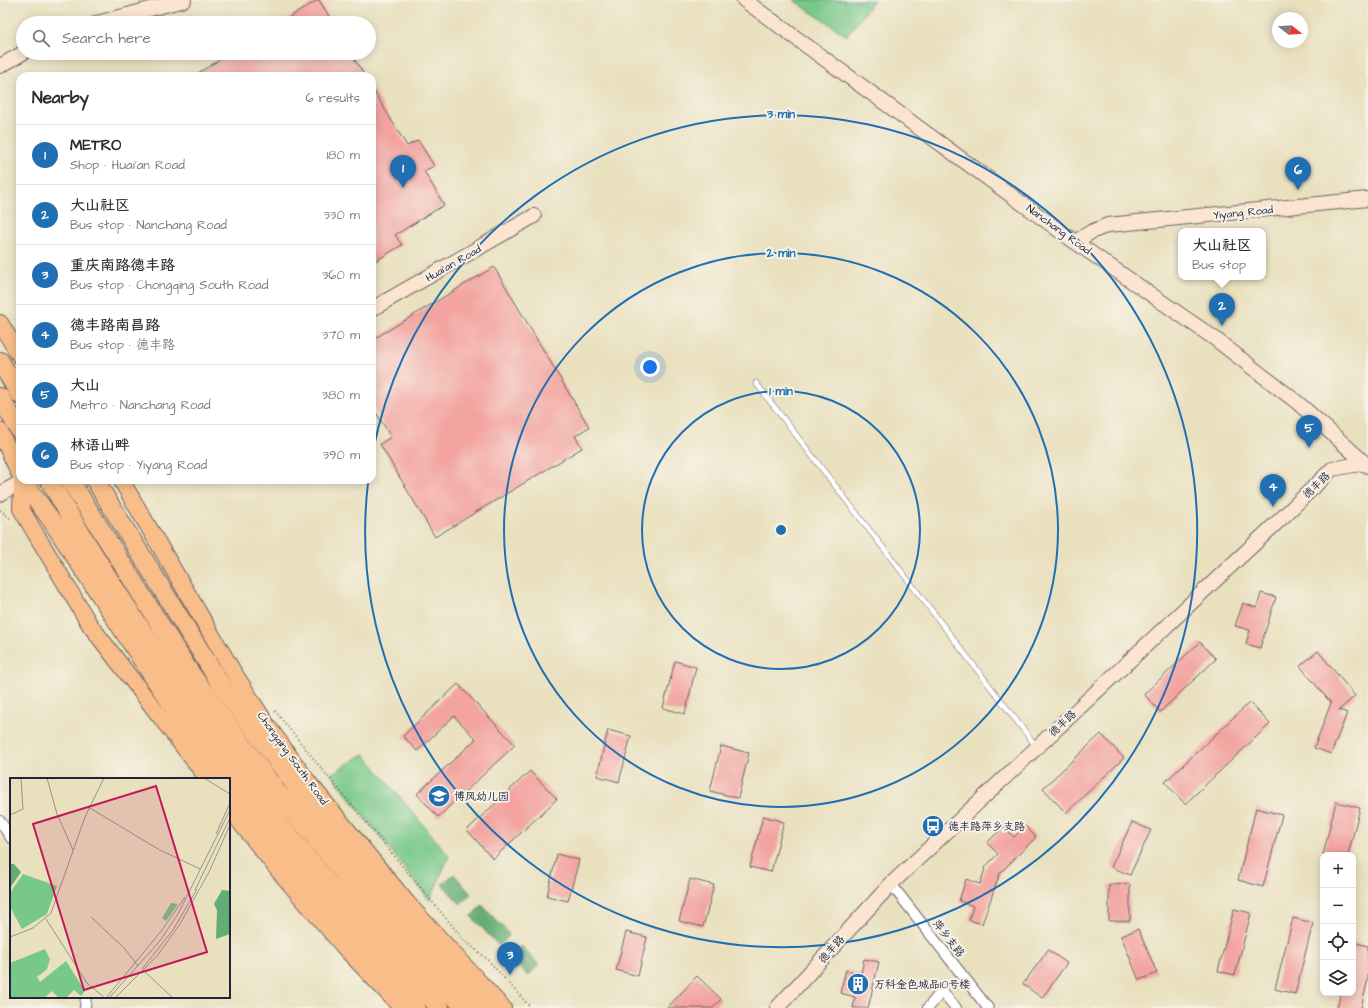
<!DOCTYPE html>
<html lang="en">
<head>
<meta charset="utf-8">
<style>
	body { margin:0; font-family:"Architects Daughter","LXGW WenKai TC",sans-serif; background:#f7f7f7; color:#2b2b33 }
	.controls { position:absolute; right:12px; bottom:12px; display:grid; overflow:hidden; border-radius:8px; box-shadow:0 2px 10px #0003 }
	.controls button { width:36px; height:36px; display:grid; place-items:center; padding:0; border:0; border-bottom:1px solid #e1e1e2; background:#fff; color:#2b2b33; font:20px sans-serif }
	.compass { position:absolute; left:1272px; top:12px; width:36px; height:36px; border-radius:50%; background:#fff; box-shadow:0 2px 10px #0003; rotate:107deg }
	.you { position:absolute; left:650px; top:367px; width:14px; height:14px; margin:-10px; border:3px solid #fff; border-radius:50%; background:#1a73e8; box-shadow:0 0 0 6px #1a73e833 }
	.badge { display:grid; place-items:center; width:26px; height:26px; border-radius:50%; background:#1f6fb2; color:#fff; font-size:13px; font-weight:700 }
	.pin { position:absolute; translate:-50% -33px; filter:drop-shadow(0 1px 2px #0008) }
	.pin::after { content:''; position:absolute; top:21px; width:14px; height:12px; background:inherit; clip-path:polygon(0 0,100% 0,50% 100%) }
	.popup { position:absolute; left:1178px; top:228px; width:88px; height:52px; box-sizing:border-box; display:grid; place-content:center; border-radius:8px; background:#fff; filter:drop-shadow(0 1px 3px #0005); font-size:13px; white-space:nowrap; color:#7c7c81 }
	.popup b { font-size:15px; color:#2b2b33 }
	.popup::after { content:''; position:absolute; left:50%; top:100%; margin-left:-8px; border:8px solid transparent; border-top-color:#fff }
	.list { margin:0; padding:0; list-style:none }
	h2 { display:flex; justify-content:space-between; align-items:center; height:52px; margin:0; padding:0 16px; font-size:17px }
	h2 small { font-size:13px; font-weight:400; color:#7c7c81 }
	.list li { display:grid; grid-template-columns:26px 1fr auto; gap:12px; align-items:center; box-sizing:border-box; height:60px; padding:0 16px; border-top:1px solid #e1e1e2 }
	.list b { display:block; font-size:15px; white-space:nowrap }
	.list p { margin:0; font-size:13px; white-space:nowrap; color:#7c7c81 }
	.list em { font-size:13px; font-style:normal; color:#7c7c81 }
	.icon { flex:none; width:22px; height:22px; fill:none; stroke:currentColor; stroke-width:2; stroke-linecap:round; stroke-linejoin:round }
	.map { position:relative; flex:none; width:1368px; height:1008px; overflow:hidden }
	.search { position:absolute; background:#fff; box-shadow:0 2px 10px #0003; left:16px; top:16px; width:360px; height:44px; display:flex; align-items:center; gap:10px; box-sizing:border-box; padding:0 14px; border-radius:22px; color:#7c7c81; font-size:15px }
	.panel { position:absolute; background:#fff; box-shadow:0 2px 10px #0003; left:16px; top:72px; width:360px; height:412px; border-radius:12px }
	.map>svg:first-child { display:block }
	.green { fill:#78c889; stroke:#4d7562 }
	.forest { fill:#62ac75; stroke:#426758 }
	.building { fill:#f3a4a0 }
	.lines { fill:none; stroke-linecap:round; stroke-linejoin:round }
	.lane-casing { stroke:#686469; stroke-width:6 }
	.street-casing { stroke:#686469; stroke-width:12 }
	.secondary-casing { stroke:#686469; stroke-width:16 }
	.primary-casing { stroke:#686469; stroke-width:18 }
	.highway-casing { stroke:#686469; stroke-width:20 }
	.path { stroke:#686469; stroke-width:2; stroke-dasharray:1 3; stroke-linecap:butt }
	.lane { stroke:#fff; stroke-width:5 }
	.street { stroke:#fff; stroke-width:10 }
	.secondary { stroke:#fce5d0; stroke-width:14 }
	.primary { stroke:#f8bd89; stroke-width:16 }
	.highway { stroke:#f8bd89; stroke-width:18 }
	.ring { fill:none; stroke:#1f6fb2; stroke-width:2 }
	.labels { text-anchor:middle; stroke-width:4; stroke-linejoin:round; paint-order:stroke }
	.street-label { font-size:11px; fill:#22223b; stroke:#f7f3e8 }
	.poi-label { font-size:11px; fill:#22223b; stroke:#f7f3e8; text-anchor:start }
	.inset-road { fill:none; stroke:#99948a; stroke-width:1 }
	.view { fill:#c2185b; fill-opacity:0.15; stroke:#c2185b; stroke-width:2 }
	.inset-edge { fill:none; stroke:#22223b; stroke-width:2 }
	.centre { fill:#1f6fb2; stroke:#f7f3e8; stroke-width:2 }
	.ring-label { font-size:12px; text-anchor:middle; font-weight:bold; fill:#1f6fb2; stroke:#f7f3e8; stroke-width:4; stroke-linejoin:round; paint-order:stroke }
</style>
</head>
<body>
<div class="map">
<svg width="1368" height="1008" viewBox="0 0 1368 1008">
	<rect width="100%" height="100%" fill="#f7f3e8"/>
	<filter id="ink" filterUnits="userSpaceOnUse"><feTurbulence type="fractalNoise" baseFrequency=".025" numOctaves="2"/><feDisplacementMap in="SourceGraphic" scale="8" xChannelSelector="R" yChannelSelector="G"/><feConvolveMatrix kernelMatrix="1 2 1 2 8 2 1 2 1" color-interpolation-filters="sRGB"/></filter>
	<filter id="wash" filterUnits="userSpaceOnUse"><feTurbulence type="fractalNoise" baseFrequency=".012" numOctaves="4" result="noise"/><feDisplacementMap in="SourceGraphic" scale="16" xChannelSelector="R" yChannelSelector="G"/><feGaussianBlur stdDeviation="0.9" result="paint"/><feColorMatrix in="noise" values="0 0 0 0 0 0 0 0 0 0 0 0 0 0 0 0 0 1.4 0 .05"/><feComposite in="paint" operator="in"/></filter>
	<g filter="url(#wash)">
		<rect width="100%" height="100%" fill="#e9e0be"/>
		<path class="green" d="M 793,0 L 874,0 L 847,36 Z
			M 364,754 L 449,856 L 430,901 L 331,774 Z"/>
		<path class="forest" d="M 454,874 L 471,894 L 460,904 L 442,884 Z
			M 482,905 L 510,935 L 499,946 L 471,916 Z
			M 522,946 L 539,965 L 528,976 L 510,957 Z"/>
		<g id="blocks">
			<path class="building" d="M 319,0 L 333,23 L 280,23 L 318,0 Z
				M 231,53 L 351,53 L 365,76 L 193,76 Z
				M 372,88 L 407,146 L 418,140 L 434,166 L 424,171 L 444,205 L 395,235 L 402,245 L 372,263 Z
				M 494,267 L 589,427 L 575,436 L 582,448 L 435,537 L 380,444 L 391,437 L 372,406 L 372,340 Z
				M 1261,593 L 1276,597 L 1260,648 L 1246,644 L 1250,630 L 1235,626 L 1243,603 L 1257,608 Z
				M 1200,642 L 1216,659 L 1160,712 L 1144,694 Z
				M 1318,651 L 1355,696 L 1339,710 L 1347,713 L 1331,754 L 1314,748 L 1331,703 L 1300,666 Z
				M 675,661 L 696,667 L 685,714 L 663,708 Z
				M 458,684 L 515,745 L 438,817 L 417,794 L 476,739 L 454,716 L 417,751 L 403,736 Z
				M 1250,702 L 1270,724 L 1185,804 L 1165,782 Z
				M 608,730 L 631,736 L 619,782 L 597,776 Z
				M 1101,734 L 1124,758 L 1066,813 L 1043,788 Z
				M 721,746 L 749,753 L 738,798 L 710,791 Z
				M 530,771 L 557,799 L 493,859 L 467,830 Z
				M 1336,802 L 1360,808 L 1348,855 L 1323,855 Z
				M 1256,808 L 1282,815 L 1263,887 L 1238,880 Z
				M 763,816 L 784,822 L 771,872 L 750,867 Z
				M 1132,822 L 1151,830 L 1130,875 L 1111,867 Z
				M 1004,826 L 1014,837 L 1025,826 L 1036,837 L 1000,873 L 982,924 L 969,920 L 973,906 L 959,901 L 966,879 L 980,884 L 986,866 L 998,854 L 987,843 Z
				M 557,854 L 579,860 L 568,901 L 547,896 Z
				M 690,879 L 714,885 L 703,927 L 679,921 Z
				M 1130,884 L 1130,921 L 1109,921 L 1109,885 Z
				M 1234,909 L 1251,913 L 1235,975 L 1218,971 Z
				M 1293,918 L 1313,923 L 1295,994 L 1275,989 Z
				M 1138,929 L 1157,973 L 1139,980 L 1121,936 Z
				M 626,932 L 647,937 L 638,976 L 616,970 Z
				M 1353,942 L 1368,946 L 1368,979 L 1361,1008 L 1337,1008 L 1341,993 L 1353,993 Z
				M 1048,950 L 1067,963 L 1042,998 L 1023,984 Z
				M 864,959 L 879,962 L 868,1008 L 853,1008 L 855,997 L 840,993 L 846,970 L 861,974 Z
				M 697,976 L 721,999 L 713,1008 L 667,1008 Z"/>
		</g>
	</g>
	<g filter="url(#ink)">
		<use href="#blocks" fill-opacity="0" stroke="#686469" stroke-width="1"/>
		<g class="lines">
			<g class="lane-casing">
				<path id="lane" d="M 756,383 L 1036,746"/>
			</g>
			<g class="street-casing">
				<path id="street" d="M 0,821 L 11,838
					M 891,884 L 988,1008
					M 85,1008 L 86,997
					M 928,1008 L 942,991 L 956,1008"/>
			</g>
			<g class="secondary-casing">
				<path id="secondary" d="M 744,0 L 1075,242 L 1214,338 L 1298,403 L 1368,466
					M 97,23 L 184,0
					M 0,66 L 23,53
					M 1075,242 L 1091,232 L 1108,225 L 1368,199
					M 372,309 L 534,216
					M 0,494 L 24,480
					M 777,1008 L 891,884 L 1285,515 L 1332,469 L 1365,463"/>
			</g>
			<g class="primary-casing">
				<path id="primary" d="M 0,323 L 20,356
					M 0,431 L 20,475
					M 22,480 L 21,509 L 90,625 L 208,779
					M 121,480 L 234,673 L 267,725 L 309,783 L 408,904 L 503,1008
					M 229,808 L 278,870 L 344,947 L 402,1008"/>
			</g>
			<g class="highway-casing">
				<path id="highway" d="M 0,361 L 20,395
					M 0,397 L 20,431
					M 49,480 C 114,591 185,700 263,802 C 275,819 289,835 302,851 C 346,905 392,957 440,1008
					M 70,480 L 189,671 L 277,792 L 353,884 L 407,947 L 465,1008
					M 95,480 L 220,683 L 297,788 L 428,947 L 486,1008
					M 23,481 L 52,521 L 160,687 L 225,779
					M 229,784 L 247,810 L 324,905 L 416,1008"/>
			</g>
			<path class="path" d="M 0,510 L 10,518
				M 275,711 L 330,779 L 464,940 L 487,959 L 531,1008"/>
			<use href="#lane" class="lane"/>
			<use href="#street" class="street"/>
			<use href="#secondary" class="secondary"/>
			<use href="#primary" class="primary"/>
			<use href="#highway" class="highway"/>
		</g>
	</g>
	<g class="ring">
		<circle cx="781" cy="530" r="139"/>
		<circle cx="781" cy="530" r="277"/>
		<path d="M373 451A416 416 0 1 1 368 483"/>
	</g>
	<defs>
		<g id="school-disc" transform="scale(1.15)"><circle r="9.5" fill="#1f6fb2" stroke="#f7f3e8"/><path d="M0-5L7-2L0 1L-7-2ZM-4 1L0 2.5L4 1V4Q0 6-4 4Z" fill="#fff"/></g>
		<g id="bus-disc" transform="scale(1.15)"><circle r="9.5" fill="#1f6fb2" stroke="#f7f3e8"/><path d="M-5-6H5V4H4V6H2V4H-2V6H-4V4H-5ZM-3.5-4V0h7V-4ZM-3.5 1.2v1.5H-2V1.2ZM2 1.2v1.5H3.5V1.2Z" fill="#fff"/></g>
		<g id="building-disc" transform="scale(1.15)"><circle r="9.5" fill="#1f6fb2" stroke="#f7f3e8"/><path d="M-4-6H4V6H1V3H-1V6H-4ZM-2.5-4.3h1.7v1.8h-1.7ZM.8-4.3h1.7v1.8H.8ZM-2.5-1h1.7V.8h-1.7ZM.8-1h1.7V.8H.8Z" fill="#fff"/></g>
	</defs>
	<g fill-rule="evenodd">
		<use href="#school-disc" x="439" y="796"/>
		<use href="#bus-disc" x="933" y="826"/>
		<use href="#building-disc" x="858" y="984"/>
	</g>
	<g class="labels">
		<g class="street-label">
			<text transform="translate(1243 212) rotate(-6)" y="4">Yiyang Road</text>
			<text transform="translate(1059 229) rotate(36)" y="4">Nanchang Road</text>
			<text transform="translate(453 263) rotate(-30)" y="4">Huai'an Road</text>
			<text transform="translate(1316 485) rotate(-44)" y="4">德丰路</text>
			<text transform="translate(1062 723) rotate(-43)" y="4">德丰路</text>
			<text transform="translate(293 758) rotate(54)" y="4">Chongqing South Road</text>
			<text transform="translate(949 938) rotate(52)" y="4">萍乡支路</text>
			<text transform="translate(831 949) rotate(-48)" y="4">德丰路</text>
		</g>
		<g class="poi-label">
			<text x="454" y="800">博风幼儿园</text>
			<text x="948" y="830">德丰路萍乡支路</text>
			<text x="874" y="988">万科金色城品10号楼</text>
		</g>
	</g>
	<g transform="translate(10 778)">
		<rect width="220" height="220" fill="#e9e0be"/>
		<path d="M 13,96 L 47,108 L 37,136 L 12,151 L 0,129 L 0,115 ZM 161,125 L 168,126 L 156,143 L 152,140 ZM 35,171 L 40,181 L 37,191 L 27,199 L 30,204 L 56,183 L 75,213 L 71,218 L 64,212 L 56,220 L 49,220 L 42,213 L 34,220 L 0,220 L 0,185 Z" fill="#78c889"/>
		<path d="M 0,86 L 4,86 L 11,94 L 0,110 ZM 212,112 L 220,113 L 220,156 L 206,161 L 207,132 L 204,126 Z" fill="#62ac75"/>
		<path class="inset-road" d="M 37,0 L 47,36 L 63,72M 194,0 L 220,16M 80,30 L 148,71 L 190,91M 0,37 L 13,31 L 11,0M 206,56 L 220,25M 185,112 L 220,40M 81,139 L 115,171 L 128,188M 36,141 L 77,205 L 95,220M 0,159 L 23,150 L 41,135 L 75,39 L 94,0M 132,191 L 163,152 L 187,111M 133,192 L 163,220M 96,220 L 152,152 L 175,119M 99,220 L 149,164 L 168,136 L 220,32M 105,220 L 147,178 L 170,146 L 199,94 L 220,47"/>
		<path class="view" d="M 146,8 L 197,174 L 74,212 L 23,46 Z"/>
		<rect width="220" height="220" class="inset-edge"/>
	</g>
	<circle cx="781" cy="530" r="6" class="centre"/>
	<g class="ring-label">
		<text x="781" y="118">3 min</text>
		<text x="781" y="257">2 min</text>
		<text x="781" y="395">1 min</text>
	</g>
</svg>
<div class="controls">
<button>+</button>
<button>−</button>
<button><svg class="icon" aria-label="locate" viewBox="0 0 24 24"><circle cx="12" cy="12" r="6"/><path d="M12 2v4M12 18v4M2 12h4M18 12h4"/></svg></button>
<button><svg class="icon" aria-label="layers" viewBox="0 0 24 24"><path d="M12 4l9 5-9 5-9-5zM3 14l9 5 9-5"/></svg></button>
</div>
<svg class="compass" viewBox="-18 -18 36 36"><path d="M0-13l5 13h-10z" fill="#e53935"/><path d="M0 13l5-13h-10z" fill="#7c7c81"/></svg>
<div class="you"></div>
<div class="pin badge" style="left:403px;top:188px">1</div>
<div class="pin badge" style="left:1222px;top:326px">2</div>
<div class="popup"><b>大山社区</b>Bus stop</div>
<div class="pin badge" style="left:510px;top:975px">3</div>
<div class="pin badge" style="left:1273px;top:507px">4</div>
<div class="pin badge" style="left:1309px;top:448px">5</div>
<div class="pin badge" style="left:1298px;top:190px">6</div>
<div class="search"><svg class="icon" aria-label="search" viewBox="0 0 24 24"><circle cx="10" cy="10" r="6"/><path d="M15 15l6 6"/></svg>Search here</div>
<section class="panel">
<h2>Nearby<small>6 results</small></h2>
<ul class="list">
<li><span class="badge">1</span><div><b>METRO</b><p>Shop · Huai'an Road</p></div><em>180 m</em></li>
<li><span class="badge">2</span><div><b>大山社区</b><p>Bus stop · Nanchang Road</p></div><em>330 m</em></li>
<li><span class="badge">3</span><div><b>重庆南路德丰路</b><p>Bus stop · Chongqing South Road</p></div><em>360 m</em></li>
<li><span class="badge">4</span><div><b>德丰路南昌路</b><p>Bus stop · 德丰路</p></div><em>370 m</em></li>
<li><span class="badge">5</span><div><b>大山</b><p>Metro · Nanchang Road</p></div><em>380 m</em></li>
<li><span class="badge">6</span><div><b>林语山畔</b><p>Bus stop · Yiyang Road</p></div><em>390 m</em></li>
</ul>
</section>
</div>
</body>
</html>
